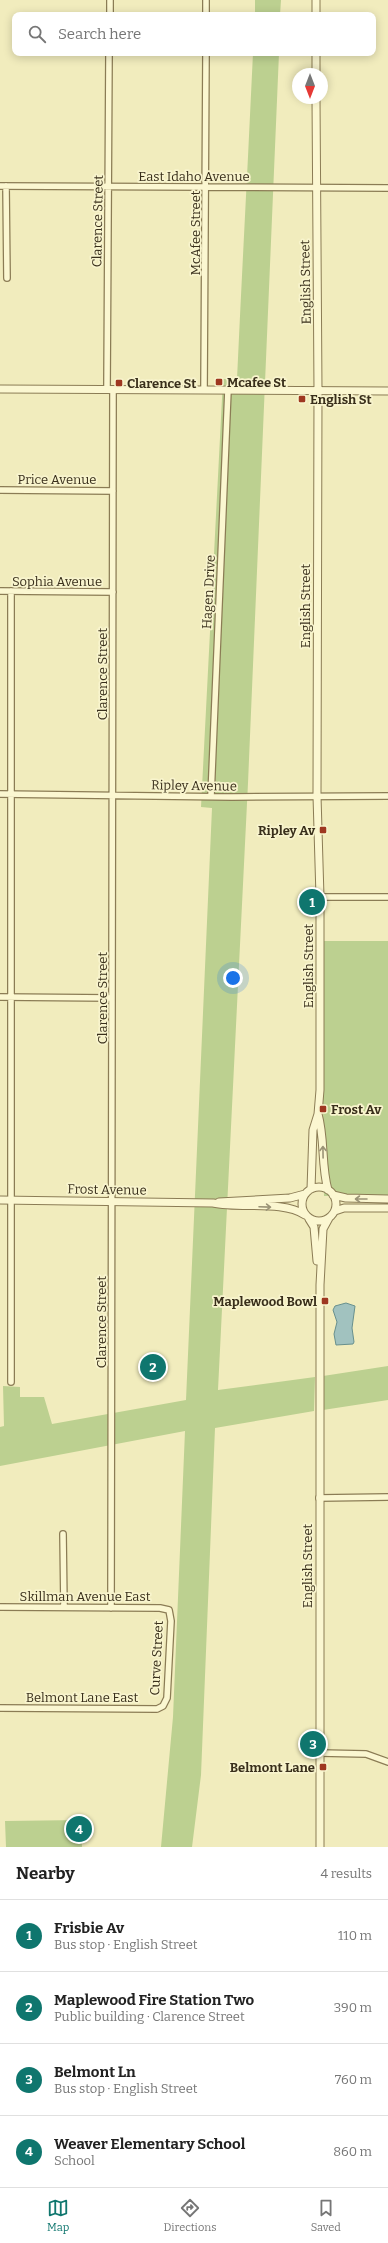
<!DOCTYPE html>
<html lang="en">
<head>
<meta charset="utf-8">
<style>
	body { margin:0; font-family:Bitter,serif; background:#f6f6f6; color:#222 }
	.compass { position:absolute; left:292px; top:68px; width:36px; height:36px; border-radius:50%; background:#fff; box-shadow:0 2px 10px #0003; rotate:180deg }
	.you { position:absolute; left:233px; top:978px; width:14px; height:14px; margin:-10px; border:3px solid #fff; border-radius:50%; background:#1a73e8; box-shadow:0 0 0 6px #1a73e833 }
	.badge { display:grid; place-items:center; width:26px; height:26px; border-radius:50%; background:#0f766e; color:#fff; font-size:13px; font-weight:700 }
	.pin { position:absolute; translate:-50% -50%; border:2px solid #fff; box-shadow:0 1px 4px #0006 }
	.list { margin:0; padding:0; list-style:none }
	h2 { display:flex; justify-content:space-between; align-items:center; height:52px; margin:0; padding:0 16px; font-size:17px }
	h2 small { font-size:13px; font-weight:400; color:#767676 }
	.list li { display:grid; grid-template-columns:26px 1fr auto; gap:12px; align-items:center; box-sizing:border-box; height:72px; padding:0 16px; border-top:1px solid #e0e0e0 }
	.list b { display:block; font-size:15px; white-space:nowrap }
	.list p { margin:0; font-size:13px; white-space:nowrap; color:#767676 }
	.list em { font-size:13px; font-style:normal; color:#767676 }
	.icon { flex:none; width:22px; height:22px; fill:none; stroke:currentColor; stroke-width:2; stroke-linecap:round; stroke-linejoin:round }
	.map { position:relative; flex:none; width:388px; height:1847px; overflow:hidden }
	.search { position:absolute; background:#fff; box-shadow:0 2px 10px #0003; left:12px; right:12px; top:12px; height:44px; display:flex; align-items:center; gap:10px; box-sizing:border-box; padding:0 14px; border-radius:8px; color:#767676; font-size:15px }
	.sheet { height:340px; background:#fff }
	nav { display:flex; justify-content:space-around; align-items:center; box-sizing:border-box; height:56px; border-top:1px solid #e0e0e0; background:#fff; font-size:11px; color:#767676 }
	nav a { display:grid; justify-items:center; gap:2px }
	nav .on { color:#0f766e }
	.map>svg:first-child { display:block }
	.green { fill:#bcd090 }
	.water { fill:#a1c2bf; stroke:#68908e }
	.lines { fill:none; stroke-linecap:round; stroke-linejoin:round }
	.minor-casing { stroke:#8b7c55; stroke-width:8 }
	.tertiary-casing { stroke:#8b7c55; stroke-width:9 }
	.minor { stroke:#fbf7d1; stroke-width:5.5 }
	.tertiary { stroke:#fbf7d1; stroke-width:7 }
	.oneway { stroke:#9a9376 }
	.poi-dot { fill:#9e3720; stroke:#f8f4cd; stroke-width:1.5 }
	.labels { text-anchor:middle; stroke-width:3.5; stroke-linejoin:round; paint-order:stroke }
	.street-label { font-size:13px; fill:#392f1b; stroke:#f8f4cd }
	.poi-label { font-size:13px; font-weight:bold; fill:#392f1b; stroke:#f8f4cd; text-anchor:start }
</style>
</head>
<body>
<div class="map">
<svg width="388" height="1847" viewBox="0 0 388 1847">
	<rect width="100%" height="100%" fill="#f1ecbd"/>
	<path class="green" d="M 255,0 L 281,0 L 280,15 L 255,15 Z
		M 253,53 L 279,53 L 248,783 L 218,1390 L 315,1377 L 314,1411 L 215,1428 L 201,1775 L 192,1847 L 161,1847 L 173,1717 L 185,1431 L 0,1466 L 0,1427 L 4,1426 L 3,1386 L 20,1387 L 20,1397 L 44,1397 L 52,1424 L 186,1400 L 212,808 L 201,807 L 223,379 L 237,379 C 242,270 248,162 253,53 Z
		M 321,941 L 388,941 L 388,1196 L 324,1196 Z
		M 388,1366 L 388,1400 L 323,1410 L 323,1376 Z
		M 81,1820 L 82,1847 L 6,1847 L 5,1821 Z"/>
	<path class="water" d="M 346,1303 L 355,1306 L 352,1328 L 354,1342 L 353,1344 L 336,1345 L 334,1334 L 337,1322 L 333,1310 L 335,1306 Z"/>
	<g class="lines">
		<g class="minor-casing">
			<path id="minor" d="M 206,0 L 206,15
				M 110,15 L 110,0
				M 0,186 L 388,188
				M 6,186 L 7,278
				M 107,389 L 109,53
				M 204,390 L 206,53
				M 0,490 L 113,491
				M 0,591 L 113,592
				M 0,794 L 232,797 L 388,796
				M 211,796 L 228,390
				M 320,897 L 388,897
				M 0,997 L 112,998
				M 11,1382 L 11,591
				M 319,1498 L 388,1497
				M 63,1534 L 64,1607
				M 0,1607 L 160,1608 L 169,1610 L 171,1621 L 167,1698 L 163,1706 L 157,1709 L 0,1708
				M 111,1608 L 113,389
				M 320,1753 L 366,1754 L 388,1762"/>
		</g>
		<g class="tertiary-casing">
			<path id="tertiary" d="M 316,0 L 316,15
				M 316,53 L 316,74
				M 0,389 L 388,391
				M 318,1114 C 325,1139 321,1165 328,1190
				M302 1204a17 17 0 1 1 34 0a17 17 0 1 1-34 0Z
				M 311,1189 L 313,1130 L 318,1114 L 320,1090 L 320,897 L 317,796 L 318,391 L 316,98
				M 333,1195 L 346,1198 L 388,1199
				M 0,1200 L 213,1203 C 240,1209 282,1200 305,1215
				M 219,1202 L 290,1198 L 305,1194
				M 335,1211 L 344,1208 L 388,1208
				M 309,1219 L 314,1227 L 317,1261
				M 320,1847 L 320,1285 L 323,1229 L 329,1218"/>
		</g>
		<use href="#minor" class="minor"/>
		<use href="#tertiary" class="tertiary"/>
	</g>
	<defs><path id="oneway-shaft" d="M-6 0H5M1.5-3L5.5 0L1.5 3" fill="none" stroke-width="1.6" stroke-linecap="round" stroke-linejoin="round"/></defs>
	<g class="oneway">
		<use href="#oneway-shaft" transform="translate(323 1152) rotate(-91)"/>
		<use href="#oneway-shaft" transform="translate(361 1199) rotate(-180)"/>
		<use href="#oneway-shaft" transform="translate(265 1207) rotate(2)"/>
	</g>
	<g class="poi-dot">
		<rect x="215" y="378" width="8" height="8" rx="2"/>
		<rect x="115" y="379" width="8" height="8" rx="2"/>
		<rect x="298" y="395" width="8" height="8" rx="2"/>
		<rect x="319" y="826" width="8" height="8" rx="2"/>
		<rect x="319" y="1105" width="8" height="8" rx="2"/>
		<rect x="321" y="1297" width="8" height="8" rx="2"/>
		<rect x="319" y="1763" width="8" height="8" rx="2"/>
	</g>
	<g class="labels">
		<g class="street-label">
			<text x="194" y="181">East Idaho Avenue</text>
			<text transform="translate(97 221) rotate(-89)" y="5">Clarence Street</text>
			<text transform="translate(195 233) rotate(-90)" y="5">McAfee Street</text>
			<text transform="translate(305 282) rotate(-91)" y="5">English Street</text>
			<text x="57" y="484">Price Avenue</text>
			<text x="57" y="586">Sophia Avenue</text>
			<text transform="translate(208 592) rotate(-87)" y="5">Hagen Drive</text>
			<text transform="translate(305 606) rotate(-90)" y="5">English Street</text>
			<text transform="translate(102 674) rotate(-90)" y="5">Clarence Street</text>
			<text transform="translate(194 785) rotate(1)" y="5">Ripley Avenue</text>
			<text transform="translate(308 966) rotate(-90)" y="5">English Street</text>
			<text transform="translate(102 998) rotate(-90)" y="5">Clarence Street</text>
			<text transform="translate(107 1189) rotate(1)" y="5">Frost Avenue</text>
			<text transform="translate(101 1322) rotate(-90)" y="5">Clarence Street</text>
			<text transform="translate(307 1566) rotate(-90)" y="5">English Street</text>
			<text x="85" y="1601">Skillman Avenue East</text>
			<text transform="translate(156 1658) rotate(-87)" y="5">Curve Street</text>
			<text x="82" y="1702">Belmont Lane East</text>
		</g>
		<g class="poi-label">
			<text x="227" y="387">Mcafee St</text>
			<text x="127" y="388">Clarence St</text>
			<text x="310" y="404">English St</text>
			<text x="315" y="835" text-anchor="end">Ripley Av</text>
			<text x="331" y="1114">Frost Av</text>
			<text x="317" y="1306" text-anchor="end">Maplewood Bowl</text>
			<text x="315" y="1772" text-anchor="end">Belmont Lane</text>
		</g>
	</g>
</svg>
<svg class="compass" viewBox="-18 -18 36 36"><path d="M0-13l5 13h-10z" fill="#e53935"/><path d="M0 13l5-13h-10z" fill="#767676"/></svg>
<div class="you"></div>
<div class="pin badge" style="left:312px;top:902px">1</div>
<div class="pin badge" style="left:153px;top:1367px">2</div>
<div class="pin badge" style="left:313px;top:1744px">3</div>
<div class="pin badge" style="left:79px;top:1829px">4</div>
<div class="search"><svg class="icon" aria-label="search" viewBox="0 0 24 24"><circle cx="10" cy="10" r="6"/><path d="M15 15l6 6"/></svg>Search here</div>
</div>
<section class="sheet">
<h2>Nearby<small>4 results</small></h2>
<ul class="list">
<li><span class="badge">1</span><div><b>Frisbie Av</b><p>Bus stop · English Street</p></div><em>110 m</em></li>
<li><span class="badge">2</span><div><b>Maplewood Fire Station Two</b><p>Public building · Clarence Street</p></div><em>390 m</em></li>
<li><span class="badge">3</span><div><b>Belmont Ln</b><p>Bus stop · English Street</p></div><em>760 m</em></li>
<li><span class="badge">4</span><div><b>Weaver Elementary School</b><p>School</p></div><em>860 m</em></li>
</ul>
</section>
<nav>
<a class="on"><svg class="icon" aria-label="map" viewBox="0 0 24 24"><path d="M3 6l6-2 6 2 6-2v14l-6 2-6-2-6 2zM9 4v14M15 6v14"/></svg>Map</a>
<a><svg class="icon" aria-label="directions" viewBox="0 0 24 24"><path d="M12 3l9 9-9 9-9-9zM9 14v-3h6M13 9l2 2-2 2"/></svg>Directions</a>
<a><svg class="icon" aria-label="saved" viewBox="0 0 24 24"><path d="M7 4h10v16l-5-4-5 4z"/></svg>Saved</a>
</nav>
</body>
</html>
